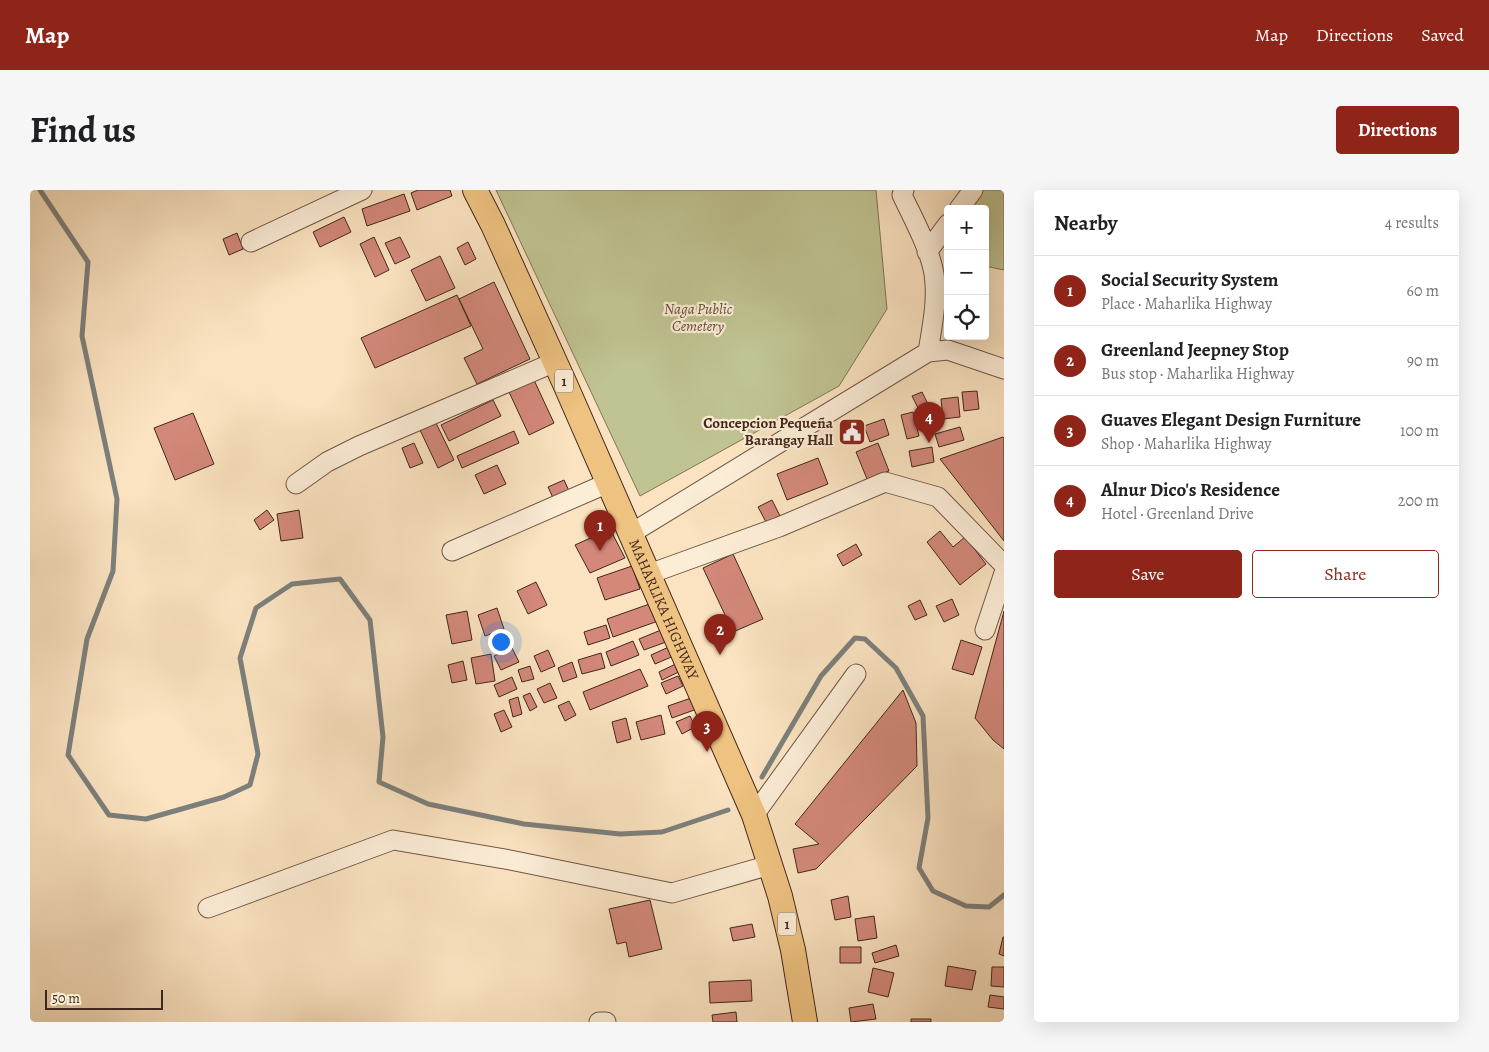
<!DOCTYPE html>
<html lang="en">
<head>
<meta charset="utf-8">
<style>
	body { margin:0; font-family:Alegreya,serif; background:#f6f6f6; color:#202124 }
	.controls { position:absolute; right:15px; top:15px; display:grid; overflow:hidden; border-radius:5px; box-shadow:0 5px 20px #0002 }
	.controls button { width:45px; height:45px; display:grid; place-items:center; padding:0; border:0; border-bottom:1px solid #e0e0e0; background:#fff; color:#202124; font:25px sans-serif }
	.scale { position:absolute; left:15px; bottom:12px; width:118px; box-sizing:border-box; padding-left:5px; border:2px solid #42271b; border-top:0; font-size:14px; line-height:18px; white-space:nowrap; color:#42271b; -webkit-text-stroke:4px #fcedd7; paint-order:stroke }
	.you { position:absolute; left:470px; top:451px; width:18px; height:18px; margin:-12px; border:4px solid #fff; border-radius:50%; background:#1a73e8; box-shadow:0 0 0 8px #1a73e833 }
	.badge { display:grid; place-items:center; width:32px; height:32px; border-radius:50%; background:#8f2418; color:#fff; font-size:16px; font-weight:700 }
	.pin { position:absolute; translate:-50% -41px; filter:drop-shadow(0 1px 2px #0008) }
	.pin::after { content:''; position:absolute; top:26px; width:18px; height:15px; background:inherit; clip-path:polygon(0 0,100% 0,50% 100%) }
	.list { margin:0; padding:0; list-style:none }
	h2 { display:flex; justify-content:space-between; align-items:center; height:65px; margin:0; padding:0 20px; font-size:21px }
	h2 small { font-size:16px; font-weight:400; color:#757577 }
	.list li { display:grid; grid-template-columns:32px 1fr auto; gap:15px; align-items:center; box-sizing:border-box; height:70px; padding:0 20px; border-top:1px solid #e0e0e0 }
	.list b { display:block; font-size:19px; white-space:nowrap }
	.list p { margin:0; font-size:16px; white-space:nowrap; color:#757577 }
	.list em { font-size:16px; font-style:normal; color:#757577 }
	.actions { display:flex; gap:10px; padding:15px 20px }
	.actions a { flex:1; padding:11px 0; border:1px solid #8f2418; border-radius:5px; text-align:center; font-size:18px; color:#8f2418 }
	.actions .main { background:#8f2418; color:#fff }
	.icon { flex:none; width:28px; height:28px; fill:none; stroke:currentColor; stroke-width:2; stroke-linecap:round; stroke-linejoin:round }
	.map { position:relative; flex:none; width:974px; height:832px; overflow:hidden; border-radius:5px }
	header { display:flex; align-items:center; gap:30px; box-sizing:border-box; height:70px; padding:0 25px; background:#8f2418; color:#fff }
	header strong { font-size:24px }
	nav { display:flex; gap:28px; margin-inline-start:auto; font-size:18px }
	.intro { display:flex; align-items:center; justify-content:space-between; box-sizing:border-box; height:120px; padding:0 30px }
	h1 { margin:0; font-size:35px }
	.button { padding:12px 22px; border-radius:5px; background:#8f2418; color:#fff; font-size:18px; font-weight:700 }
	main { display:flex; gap:30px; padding:0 30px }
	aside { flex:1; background:#fff; border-radius:5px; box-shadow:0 5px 20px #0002 }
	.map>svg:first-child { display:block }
	.green { fill:#c0c392; stroke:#817556 }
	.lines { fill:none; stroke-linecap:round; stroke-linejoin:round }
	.stream { stroke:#7c807c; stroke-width:5 }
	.building { fill:#d3887a; stroke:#42271b }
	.minor-casing { stroke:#705644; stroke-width:21 }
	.major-casing { stroke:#42271b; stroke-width:26 }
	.minor { stroke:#fcedd7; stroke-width:19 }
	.major { stroke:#eec280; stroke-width:24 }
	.labels { text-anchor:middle; stroke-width:4.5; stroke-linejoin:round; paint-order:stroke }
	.shield { fill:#fcedd7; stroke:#7a6253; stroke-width:1 }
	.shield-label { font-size:14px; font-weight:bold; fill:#42271b }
	.park-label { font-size:15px; font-style:italic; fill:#624e39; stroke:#fcedd7 }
	.poi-label { font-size:15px; font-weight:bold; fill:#42271b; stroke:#fcedd7; text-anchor:end }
	.street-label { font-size:15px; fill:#42271b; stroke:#fcedd7 }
</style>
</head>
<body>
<header>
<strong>Map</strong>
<nav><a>Map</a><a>Directions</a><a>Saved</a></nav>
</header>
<div class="intro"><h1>Find us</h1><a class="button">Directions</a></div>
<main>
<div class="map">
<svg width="974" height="832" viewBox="0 0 974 832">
	<rect width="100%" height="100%" fill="#fbe3c1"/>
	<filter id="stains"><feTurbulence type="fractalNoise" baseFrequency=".004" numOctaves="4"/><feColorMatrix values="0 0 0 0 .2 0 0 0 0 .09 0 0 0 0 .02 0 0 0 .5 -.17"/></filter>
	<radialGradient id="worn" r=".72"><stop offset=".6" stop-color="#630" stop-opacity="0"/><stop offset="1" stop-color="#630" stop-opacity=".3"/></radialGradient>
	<path class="green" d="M 466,0 L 846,0 L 857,119 L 809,196 L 610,306 Z
		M 931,0 L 974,0 L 974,80 L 955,76 L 955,19 L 919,19 Z"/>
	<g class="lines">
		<path class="stream" d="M 10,0 L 58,72 L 52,146 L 87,309 L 83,381 L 57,449 L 38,565 L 79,625 L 116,629 L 194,607 L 220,595 L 228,564 L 210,468 L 226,418 L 262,394 L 310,389 L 340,430 L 353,547 L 349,592 L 398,614 L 494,634 L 590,644 L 632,642 L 698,620
			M 732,587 L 791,486 L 825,448 L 835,449 L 866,478 L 893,526 L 898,628 L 889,678 L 903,701 L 936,716 L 959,717 L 974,705"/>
	</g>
	<path class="building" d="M 388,0 L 420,0 L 422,6 L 387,20 L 381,3 Z
		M 374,4 L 380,21 L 337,36 L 332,19 Z
		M 314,27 L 321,42 L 290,57 L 283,42 Z
		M 207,43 L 213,59 L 199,65 L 193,49 Z
		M 344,47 L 359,80 L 345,87 L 330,54 Z
		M 370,47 L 380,67 L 365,74 L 355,53 Z
		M 438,52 L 446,69 L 435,75 L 427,58 Z
		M 410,66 L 425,98 L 396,111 L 381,80 Z
		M 464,92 L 500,169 L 447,194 L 434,168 L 453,159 L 429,109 Z
		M 427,105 L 441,136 L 345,178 L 331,148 Z
		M 504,190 L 524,233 L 499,245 L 479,202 Z
		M 947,201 L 949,219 L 934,221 L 932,202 Z
		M 892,202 L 898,214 L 888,218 L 882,206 Z
		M 928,207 L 930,227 L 913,229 L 911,209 Z
		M 463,210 L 471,226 L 419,251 L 411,235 Z
		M 883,222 L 889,246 L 877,249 L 871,225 Z
		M 163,223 L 184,274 L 145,290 L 124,238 Z
		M 854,229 L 859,245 L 840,252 L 834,236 Z
		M 406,233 L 424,270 L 408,278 L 390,240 Z
		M 930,237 L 934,250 L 909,257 L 905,244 Z
		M 484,241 L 489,253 L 432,278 L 427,266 Z
		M 973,247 L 974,248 L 974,351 L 910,269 Z
		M 384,253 L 393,273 L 380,278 L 372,258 Z
		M 848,253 L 859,281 L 837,289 L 826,262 Z
		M 902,257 L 904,272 L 882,277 L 879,261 Z
		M 788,268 L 798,294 L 757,310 L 747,284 Z
		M 467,275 L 476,294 L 454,304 L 445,285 Z
		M 534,290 L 540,303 L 524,310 L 518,297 Z
		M 742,310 L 750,326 L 736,332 L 728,317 Z
		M 237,320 L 244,330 L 230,340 L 224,330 Z
		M 269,320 L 273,348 L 251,351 L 247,324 Z
		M 580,339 L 595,368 L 560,383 L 545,355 Z
		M 910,341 L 923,357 L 935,347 L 956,374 L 930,395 L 897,352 Z
		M 826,354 L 832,365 L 813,376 L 807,365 Z
		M 703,364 L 733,429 L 703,442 L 673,378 Z
		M 602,376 L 610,399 L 575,410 L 567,388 Z
		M 506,392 L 517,415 L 498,424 L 487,401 Z
		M 922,409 L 929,425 L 914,432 L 906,416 Z
		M 890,410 L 897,425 L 885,430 L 878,416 Z
		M 625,412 L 631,430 L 583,447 L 577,429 Z
		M 467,418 L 474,439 L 455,446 L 448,425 Z
		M 437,421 L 442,450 L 422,454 L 416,425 Z
		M 974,421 L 974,559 L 963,550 L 945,528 Z
		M 576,435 L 580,448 L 558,455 L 554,442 Z
		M 631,440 L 636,452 L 614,460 L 609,449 Z
		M 931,450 L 952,457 L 943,485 L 922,479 Z
		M 603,451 L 609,465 L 581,476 L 576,462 Z
		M 641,456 L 646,465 L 625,474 L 621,465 Z
		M 482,458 L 489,472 L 471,480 L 464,466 Z
		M 518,460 L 525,476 L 511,482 L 504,466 Z
		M 571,463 L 575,478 L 552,484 L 548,470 Z
		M 461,464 L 465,491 L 446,494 L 441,468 Z
		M 433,471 L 437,490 L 422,493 L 418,475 Z
		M 652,471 L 655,479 L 632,490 L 629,482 Z
		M 542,472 L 547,487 L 533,492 L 528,478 Z
		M 500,476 L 504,489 L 492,492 L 488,480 Z
		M 610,479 L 618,496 L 560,520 L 553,502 Z
		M 648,486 L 653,496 L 636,504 L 631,493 Z
		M 482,487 L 487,499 L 469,507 L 464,495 Z
		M 520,493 L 527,508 L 514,513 L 507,499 Z
		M 873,500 L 886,533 L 887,576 L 786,679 L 768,683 L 763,659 L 789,654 L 765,634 Z
		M 500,503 L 507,517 L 500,521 L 493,506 Z
		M 488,507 L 492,524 L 483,527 L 479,510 Z
		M 664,507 L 667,519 L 642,528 L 638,516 Z
		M 539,511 L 546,525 L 535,531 L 528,516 Z
		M 474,520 L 482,537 L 471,542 L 464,524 Z
		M 631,525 L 635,544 L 611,550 L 606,532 Z
		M 660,526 L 665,537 L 652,544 L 646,532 Z
		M 596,528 L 601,549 L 587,553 L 582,532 Z
		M 818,706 L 821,727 L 805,730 L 801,710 Z
		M 620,710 L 632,759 L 599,767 L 596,752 L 587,754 L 579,719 Z
		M 844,726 L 847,748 L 828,751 L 825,729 Z
		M 722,734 L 725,747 L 703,751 L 700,738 Z
		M 973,747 L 974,747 L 974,766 L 969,764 Z
		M 866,755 L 869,766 L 845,773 L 842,763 Z
		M 810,757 L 831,757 L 831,773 L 810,773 Z
		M 918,776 L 946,781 L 942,800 L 915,796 Z
		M 962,777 L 974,777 L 974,797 L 961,796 Z
		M 843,778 L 864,783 L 858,807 L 838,802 Z
		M 721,790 L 722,811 L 680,813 L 679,792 Z
		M 960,805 L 974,807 L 974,819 L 958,817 Z
		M 843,814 L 846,829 L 821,832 L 819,818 Z
		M 706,822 L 707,832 L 683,832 L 682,825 Z
		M 881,829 L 901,829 L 901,832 L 881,832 Z"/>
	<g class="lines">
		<g class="minor-casing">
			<path id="minor" d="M 874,0 L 872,5 C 883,28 900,59 904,84 C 908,109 902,137 898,162
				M 929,19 L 943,0
				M 221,52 L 332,0
				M 897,62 L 918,34
				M 266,294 L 297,272 L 329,256 L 525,172
				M 600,344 L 898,162 L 918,160 L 974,179
				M 422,361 L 578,293
				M 619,384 L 749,337 L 855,292 L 908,307 L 974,375
				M 955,440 L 974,383
				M 724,625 L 826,484
				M 178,718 L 363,650 L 480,670 L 642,703 L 740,675
				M 569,832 L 576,832"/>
		</g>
		<g class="major-casing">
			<g id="major">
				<path id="s1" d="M 445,0 L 463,35 L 535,194 L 724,625 L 750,706 L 763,760 L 775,832"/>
			</g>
		</g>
		<use href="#minor" class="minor"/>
		<use href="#major" class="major"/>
	</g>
	<defs>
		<g id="civic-square" transform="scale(1.4375)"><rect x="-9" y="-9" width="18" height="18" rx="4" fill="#8f2418" stroke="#fcedd7"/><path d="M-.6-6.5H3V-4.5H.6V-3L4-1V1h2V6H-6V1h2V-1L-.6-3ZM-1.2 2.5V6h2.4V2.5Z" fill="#fff"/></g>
	</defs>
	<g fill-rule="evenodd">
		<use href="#civic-square" x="822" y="242"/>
	</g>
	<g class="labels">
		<g class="shield">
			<rect x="525" y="179.5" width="18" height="23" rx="4"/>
			<rect x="748" y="722.5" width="18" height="23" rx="4"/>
		</g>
		<g class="shield-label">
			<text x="534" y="196">1</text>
			<text x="757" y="739">1</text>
		</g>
		<g class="park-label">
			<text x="668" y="124">Naga Public<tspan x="668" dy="17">Cemetery</tspan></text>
		</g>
		<g class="poi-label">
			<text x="803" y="238">Concepcion Pequeña<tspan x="803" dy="17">Barangay Hall</tspan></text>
		</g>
		<g class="street-label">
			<text dy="5" stroke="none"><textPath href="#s1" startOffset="460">MAHARLIKA HIGHWAY</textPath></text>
		</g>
	</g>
	<rect width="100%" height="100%" filter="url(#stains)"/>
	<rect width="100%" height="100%" fill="url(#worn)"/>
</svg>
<div class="controls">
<button>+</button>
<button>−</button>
<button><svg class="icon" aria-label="locate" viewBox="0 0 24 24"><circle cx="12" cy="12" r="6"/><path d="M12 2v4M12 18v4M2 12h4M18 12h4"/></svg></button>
</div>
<div class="scale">50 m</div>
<div class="you"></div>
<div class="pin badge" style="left:570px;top:361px">1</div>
<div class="pin badge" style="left:690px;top:465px">2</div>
<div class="pin badge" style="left:677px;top:562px">3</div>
<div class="pin badge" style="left:899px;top:253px">4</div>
</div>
<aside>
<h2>Nearby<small>4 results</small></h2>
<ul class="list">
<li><span class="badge">1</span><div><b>Social Security System</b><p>Place · Maharlika Highway</p></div><em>60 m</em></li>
<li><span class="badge">2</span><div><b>Greenland Jeepney Stop</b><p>Bus stop · Maharlika Highway</p></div><em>90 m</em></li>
<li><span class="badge">3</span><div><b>Guaves Elegant Design Furniture</b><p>Shop · Maharlika Highway</p></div><em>100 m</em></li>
<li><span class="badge">4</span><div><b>Alnur Dico's Residence</b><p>Hotel · Greenland Drive</p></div><em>200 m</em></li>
</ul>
<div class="actions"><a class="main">Save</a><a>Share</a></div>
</aside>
</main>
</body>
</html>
